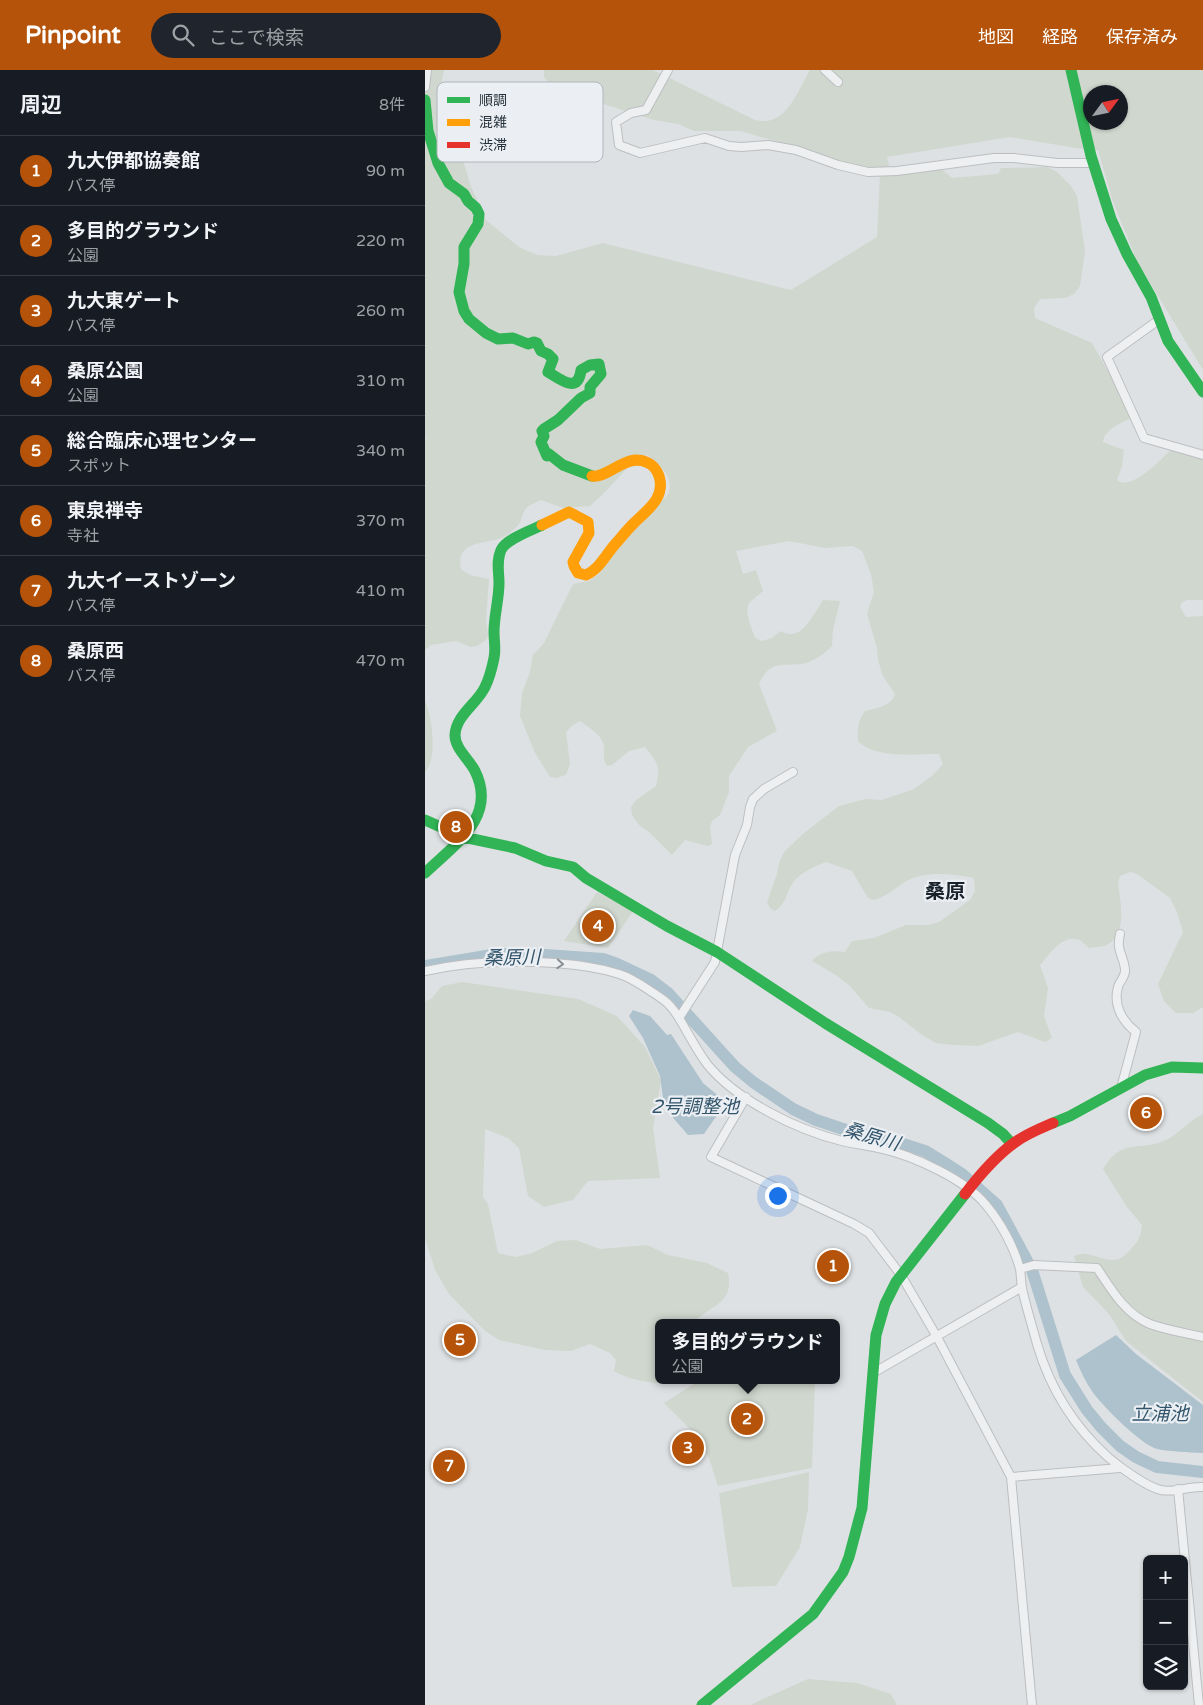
<!DOCTYPE html>
<html lang="ja">
<head>
<meta charset="utf-8">
<style>
	body { margin:0; font-family:"Varela Round","Noto Sans JP",sans-serif; background:#20242c; color:#f1f3f6 }
	.controls { position:absolute; right:15px; bottom:15px; display:grid; overflow:hidden; border-radius:8px; box-shadow:0 1px 4px #0004 }
	.controls button { width:45px; height:45px; display:grid; place-items:center; padding:0; border:0; border-bottom:1px solid #363941; background:#171b24; color:#f1f3f6; font:25px sans-serif }
	.compass { position:absolute; left:658px; top:15px; width:45px; height:45px; border-radius:50%; background:#171b24; box-shadow:0 1px 4px #0004; rotate:57deg }
	.you { position:absolute; left:352px; top:1125px; width:18px; height:18px; margin:-12px; border:4px solid #fff; border-radius:50%; background:#1a73e8; box-shadow:0 0 0 8px #1a73e833 }
	.badge { display:grid; place-items:center; width:32px; height:32px; border-radius:50%; background:#b45309; color:#fff; font-size:16px; font-weight:700 }
	.pin { position:absolute; translate:-50% -50%; border:2px solid #fff; box-shadow:0 1px 5px #0006 }
	.popup { position:absolute; left:230px; top:1249px; width:185px; height:65px; box-sizing:border-box; display:grid; place-content:center; border-radius:8px; background:#171b24; filter:drop-shadow(0 1px 4px #0005); font-size:16px; white-space:nowrap; color:#9ea1a6 }
	.popup b { font-size:19px; color:#f1f3f6 }
	.popup::after { content:''; position:absolute; left:50%; top:100%; margin-left:-10px; border:10px solid transparent; border-top-color:#171b24 }
	.list { margin:0; padding:0; list-style:none }
	h2 { display:flex; justify-content:space-between; align-items:center; height:65px; margin:0; padding:0 20px; font-size:21px }
	h2 small { font-size:16px; font-weight:400; color:#9ea1a6 }
	.list li { display:grid; grid-template-columns:32px 1fr auto; gap:15px; align-items:center; box-sizing:border-box; height:70px; padding:0 20px; border-top:1px solid #363941 }
	.list b { display:block; font-size:19px; white-space:nowrap }
	.list p { margin:0; font-size:16px; white-space:nowrap; color:#9ea1a6 }
	.list em { font-size:16px; font-style:normal; color:#9ea1a6 }
	.icon { flex:none; width:28px; height:28px; fill:none; stroke:currentColor; stroke-width:2; stroke-linecap:round; stroke-linejoin:round }
	.map { position:relative; flex:none; width:778px; height:1635px; overflow:hidden }
	header { display:flex; align-items:center; gap:30px; box-sizing:border-box; height:70px; padding:0 25px; background:#b45309; color:#fff }
	header strong { font-size:24px }
	nav { display:flex; gap:28px; margin-inline-start:auto; font-size:18px }
	.search { width:350px; height:45px; background:#20242c; display:flex; align-items:center; gap:12px; box-sizing:border-box; padding:0 18px; border-radius:28px; color:#9ea1a6; font-size:19px }
	main { display:flex }
	aside { flex:1; background:#171b24 }
	.map>svg:first-child { display:block }
	.green { fill:#d0d7ce; fill-rule:evenodd }
	.water { fill:#adc2cd }
	.lines { fill:none; stroke-linecap:round; stroke-linejoin:round }
	.river { stroke:#adc2cd; stroke-width:12 }
	.street-casing { stroke:#bcbfc1; stroke-width:10 }
	.street { stroke:#edeff0; stroke-width:8 }
	.fast { stroke:#30b455; stroke-width:11 }
	.slow { stroke:#ff9f0a; stroke-width:11 }
	.jam { stroke:#e5322d; stroke-width:11 }
	.oneway { stroke:#8a9096 }
	.labels { text-anchor:middle; stroke-width:4.5; stroke-linejoin:round; paint-order:stroke }
	.water-label { font-size:19px; font-style:italic; fill:#33556c; stroke:#ebeff3 }
	.quarter-label { font-size:20px; font-weight:bold; fill:#19222b; stroke:#ebeff3 }
	.key { fill:#ebeff3; stroke:#b0b6bc; stroke-width:1 }
	.key-label { font-size:14px; fill:#26313b }
</style>
</head>
<body>
<header>
<strong>Pinpoint</strong>
<div class="search"><svg class="icon" aria-label="search" viewBox="0 0 24 24"><circle cx="10" cy="10" r="6"/><path d="M15 15l6 6"/></svg>ここで検索</div>
<nav><a>地図</a><a>経路</a><a>保存済み</a></nav>
</header>
<main>
<aside>
<h2>周辺<small>8件</small></h2>
<ul class="list">
<li><span class="badge">1</span><div><b>九大伊都協奏館</b><p>バス停</p></div><em>90 m</em></li>
<li><span class="badge">2</span><div><b>多目的グラウンド</b><p>公園</p></div><em>220 m</em></li>
<li><span class="badge">3</span><div><b>九大東ゲート</b><p>バス停</p></div><em>260 m</em></li>
<li><span class="badge">4</span><div><b>桑原公園</b><p>公園</p></div><em>310 m</em></li>
<li><span class="badge">5</span><div><b>総合臨床心理センター</b><p>スポット</p></div><em>340 m</em></li>
<li><span class="badge">6</span><div><b>東泉禅寺</b><p>寺社</p></div><em>370 m</em></li>
<li><span class="badge">7</span><div><b>九大イーストゾーン</b><p>バス停</p></div><em>410 m</em></li>
<li><span class="badge">8</span><div><b>桑原西</b><p>バス停</p></div><em>470 m</em></li>
</ul>
</aside>
<div class="map">
<svg width="778" height="1635" viewBox="0 0 778 1635">
	<rect width="100%" height="100%" fill="#dee1e3"/>
	<path class="green" d="M 0,0 L 19,0 L 16,15 L 45,114 L 61,150 L 94,177 L 112,185 L 131,186 L 178,173 L 366,220 L 452,167 L 455,103 L 316,61 L 269,61 L 253,54 L 229,50 L 153,26 L 133,23 L 119,7 L 119,0 L 228,0 L 330,50 C 361,58 372,22 385,0 L 778,0 L 778,300 L 713,193 L 688,132 L 673,80 L 651,78 L 585,67 L 462,87 L 466,104 L 514,97 L 527,108 L 573,104 L 576,98 L 622,97 L 632,102 L 646,116 L 652,126 L 660,181 L 655,216 L 649,224 L 640,228 L 615,229 L 609,238 L 610,248 L 667,273 L 709,347 C 698,352 680,358 678,372 L 699,380 L 697,396 L 692,410 C 707,422 737,388 748,378 L 778,381 L 778,530 L 762,530 L 757,532 L 755,537 L 761,547 L 778,546 L 778,937 L 768,943 L 751,943 L 739,931 L 733,914 L 758,862 L 752,842 L 745,828 L 712,804 L 705,802 L 695,806 L 693,812 C 695,831 704,867 679,876 C 675,877 669,877 664,878 C 661,876 658,871 654,870 C 638,863 624,885 615,895 L 623,918 L 619,946 L 627,968 L 620,972 L 593,962 L 553,976 L 529,975 L 511,973 L 497,965 L 474,947 L 465,942 L 444,938 L 425,916 L 411,905 L 387,891 C 395,881 408,880 420,882 L 427,871 L 449,868 L 481,855 L 503,855 L 514,852 L 545,830 L 550,821 L 549,808 C 528,804 500,800 480,812 C 470,818 461,827 449,830 L 443,828 L 427,801 L 401,792 C 390,796 374,803 367,814 C 361,824 361,834 350,841 L 345,838 L 342,832 L 352,804 L 354,793 L 359,782 L 379,763 L 414,736 L 440,729 L 457,730 L 489,719 L 507,706 L 518,694 L 514,684 C 487,684 455,689 433,672 C 432,660 433,651 440,641 C 451,638 466,637 470,624 L 458,606 L 453,590 L 452,578 L 442,544 L 449,522 L 446,504 L 437,481 L 428,476 L 400,478 L 364,471 L 311,481 L 318,504 L 331,500 L 338,521 C 334,525 329,528 325,532 C 318,541 327,558 330,568 L 337,571 L 347,568 L 356,561 C 360,563 364,565 368,564 C 380,563 392,539 398,530 L 415,531 L 408,560 L 407,576 C 400,583 391,590 381,593 C 359,598 346,587 334,614 L 352,661 L 323,677 L 304,706 L 304,722 L 295,745 L 287,751 L 285,757 L 287,774 L 283,776 L 260,770 L 247,785 L 225,763 L 214,755 L 207,745 L 206,737 L 211,730 L 231,716 C 236,696 233,693 220,677 L 204,681 L 187,695 L 182,696 C 177,687 180,687 179,677 C 179,666 163,657 155,651 L 148,655 L 141,662 L 145,694 L 141,705 L 131,708 L 125,707 L 110,683 L 95,646 L 97,623 L 105,602 L 108,585 L 119,573 L 148,514 L 164,511 L 173,505 L 206,463 L 242,426 C 252,408 234,394 222,385 L 207,393 L 180,422 L 165,436 L 138,438 L 116,430 C 112,432 103,435 100,440 C 97,444 97,450 94,454 C 91,458 86,462 82,465 C 67,476 29,467 36,499 L 45,505 L 64,509 L 61,550 L 63,565 L 61,570 L 52,576 L 46,577 L 31,571 L 6,575 L 0,580 L 0,370 L 3,366 L 0,368 ZM 666,22 L 696,22 L 696,52 L 666,52 Z
		M 0,631 C 7,646 13,689 0,702 Z
		M 172,822 L 208,841 L 183,878 L 139,871 Z
		M 37,912 L 153,929 L 192,946 L 220,977 L 236,1010 L 228,1058 L 235,1108 L 163,1111 L 148,1130 L 119,1137 L 103,1126 L 94,1078 L 83,1068 L 60,1059 L 58,1127 L 63,1134 L 73,1183 L 91,1187 L 107,1183 L 132,1171 L 151,1170 L 175,1179 L 222,1175 L 243,1185 L 282,1193 L 303,1203 C 309,1231 290,1234 272,1249 L 273,1253 L 233,1253 L 233,1310 L 257,1310 C 240,1317 205,1311 189,1301 L 191,1290 L 185,1283 L 165,1274 L 146,1281 L 120,1280 L 74,1270 L 59,1260 L 24,1224 L 10,1200 L 0,1168 L 0,931 L 6,929 L 17,916 Z
		M 778,1044 L 778,1332 L 701,1271 L 684,1244 L 658,1217 L 649,1186 C 653,1185 657,1183 661,1184 C 680,1187 690,1198 705,1180 C 713,1172 716,1166 717,1155 L 702,1137 L 678,1099 C 697,1066 716,1083 743,1069 C 756,1062 764,1050 778,1044 Z
		M 275,1310 L 390,1310 L 387,1398 L 293,1416 L 284,1388 L 271,1365 L 239,1333 Z
		M 384,1402 L 383,1439 L 375,1477 L 351,1516 L 307,1517 L 294,1423 Z
		M 383,1609 L 432,1613 L 466,1624 L 472,1635 L 325,1635 Z"/>
	<path class="water" d="M 208,940 L 225,946 L 242,965 L 246,964 L 278,1013 L 296,1028 L 297,1038 L 279,1064 L 263,1065 L 249,1049 L 238,1028 L 235,1006 L 218,968 L 204,946 Z
		M 691,1265 L 711,1284 L 778,1335 L 778,1383 C 763,1382 747,1382 732,1379 C 715,1374 680,1338 669,1324 C 661,1313 656,1302 651,1290 Z"/>
	<g class="lines">
		<path class="river" d="M 0,896 L 73,884 L 106,884 L 178,889 L 192,894 L 226,910 L 243,923 L 310,997 L 328,1012 L 368,1039 L 391,1050 L 421,1060 L 478,1074 L 500,1081 L 523,1095 L 537,1104 L 572,1135 L 607,1200 L 640,1305 L 662,1340 L 676,1357 L 695,1376 L 711,1387 L 732,1397 L 778,1402"/>
		<g class="street-casing">
			<path id="street" d="M 243,0 L 221,40 L 206,43 L 191,52 L 194,75 L 215,83 L 280,68 L 304,76 L 316,77 L 343,75 L 371,80 L 413,95 L 443,102 L 472,101 L 569,88 L 589,88 L 632,93 L 669,93
				M 400,0 L 413,12
				M 0,17 L 2,0
				M 735,249 L 682,287 L 719,368 L 778,385
				M 368,702 L 339,719 L 328,729 L 325,737 L 322,755 L 310,785 L 290,892 L 254,948 C 263,963 271,979 282,994 C 311,1030 372,1060 417,1071 C 430,1074 444,1076 458,1079 C 489,1086 541,1110 561,1135 C 576,1153 589,1177 595,1199 C 596,1205 596,1212 597,1218 C 601,1237 607,1255 612,1274 C 625,1318 650,1358 684,1388 C 696,1398 722,1417 736,1420 C 750,1423 764,1416 778,1417
				M 695,864 C 691,882 698,883 700,899 C 701,907 695,910 693,917 C 688,935 697,951 711,962 L 696,1018
				M 0,901 C 44,891 85,890 130,893 C 152,895 172,897 194,904 C 204,907 215,914 224,920 C 239,930 244,932 254,948
				M 321,1027 L 286,1087 L 429,1154 L 444,1163 L 476,1205 L 512,1267 L 586,1407 L 607,1635
				M 595,1199 L 609,1195 L 672,1198 C 686,1219 700,1244 725,1254 C 741,1260 761,1263 778,1267
				M 448,1303 L 597,1217
				M 586,1407 L 695,1398
				M 753,1419 L 774,1635"/>
		</g>
		<use href="#street" class="street"/>
		<path class="fast" d="M 646,0 L 666,86 L 686,149 L 702,184 L 726,227 L 743,271 L 778,322
			M 0,30 L 3,61 L 13,93 L 24,113 L 39,124 L 43,131 L 51,138 L 54,144 L 53,154 L 39,177 L 39,194 L 34,222 L 39,241 L 44,249 L 61,263 L 73,269 L 88,268 L 103,274 L 109,272 L 112,273 L 116,281 L 123,284 L 128,289 L 123,302 C 136,310 153,324 156,300 L 165,295 L 174,294 L 176,304 L 165,317 L 165,323 L 156,328 L 133,350 L 119,359 L 117,361 L 119,366 L 116,372 L 122,386 L 124,384 L 138,395 L 167,406
			M 0,750 L 38,767 L 90,778 L 121,791 L 148,797 L 161,808 L 242,856 L 292,882 L 400,953 L 563,1053 L 578,1064 L 587,1074
			M 0,803 C 29,775 73,747 50,701 C 44,689 30,679 30,665 C 31,645 52,634 60,617 C 64,609 67,598 69,588 C 71,579 69,572 69,562 C 69,546 74,529 74,513 C 74,501 71,492 76,480 C 81,469 107,460 117,455
			M 628,1053 L 645,1046 L 720,1005 L 747,997 L 778,998
			M 277,1635 L 388,1544 L 418,1502 L 424,1487 L 437,1438 L 451,1265 L 460,1234 L 471,1212 L 540,1124"/>
		<path class="slow" d="M 117,455 L 144,442 L 163,452 L 164,463 L 148,492 L 149,496 L 153,503 L 161,505 C 176,498 182,482 193,471 C 198,465 203,459 208,454 C 222,440 241,428 234,406 C 232,400 227,394 221,392 C 201,383 182,409 167,406"/>
		<path class="jam" d="M 540,1124 C 553,1107 571,1086 589,1073 C 601,1064 614,1059 628,1053"/>
	</g>
	<defs><path id="oneway-chevron" d="M-2-3.5L2.5 0L-2 3.5" fill="none" stroke-width="1.6" stroke-linecap="round" stroke-linejoin="round" transform="scale(1.25)"/></defs>
	<use class="oneway" href="#oneway-chevron" transform="translate(135 894) rotate(4)"/>
	<g class="labels">
		<g class="water-label">
			<text transform="translate(87 887) rotate(-1)" y="7">桑原川</text>
			<text x="270" y="1043">2号調整池</text>
			<text transform="translate(447 1066) rotate(16)" y="7">桑原川</text>
			<text x="735" y="1350">立浦池</text>
		</g>
		<g class="quarter-label">
			<text x="520" y="828">桑原</text>
		</g>
	</g>
	<rect x="12" y="12" width="166" height="80" rx="8" class="key"/>
	<rect x="22" y="27" width="23" height="6" fill="#30b455"/>
	<rect x="22" y="49" width="23" height="7" fill="#ff9f0a"/>
	<rect x="22" y="72" width="23" height="6" fill="#e5322d"/>
	<g class="key-label">
		<text x="54" y="35">順調</text>
		<text x="54" y="57">混雑</text>
		<text x="54" y="80">渋滞</text>
	</g>
</svg>
<div class="controls">
<button>+</button>
<button>−</button>
<button><svg class="icon" aria-label="layers" viewBox="0 0 24 24"><path d="M12 4l9 5-9 5-9-5zM3 14l9 5 9-5"/></svg></button>
</div>
<svg class="compass" viewBox="-18 -18 36 36"><path d="M0-13l5 13h-10z" fill="#e53935"/><path d="M0 13l5-13h-10z" fill="#9ea1a6"/></svg>
<div class="you"></div>
<div class="pin badge" style="left:408px;top:1196px">1</div>
<div class="pin badge" style="left:322px;top:1349px">2</div>
<div class="popup"><b>多目的グラウンド</b>公園</div>
<div class="pin badge" style="left:263px;top:1378px">3</div>
<div class="pin badge" style="left:173px;top:856px">4</div>
<div class="pin badge" style="left:35px;top:1270px">5</div>
<div class="pin badge" style="left:721px;top:1043px">6</div>
<div class="pin badge" style="left:24px;top:1396px">7</div>
<div class="pin badge" style="left:31px;top:757px">8</div>
</div>
</main>
</body>
</html>
